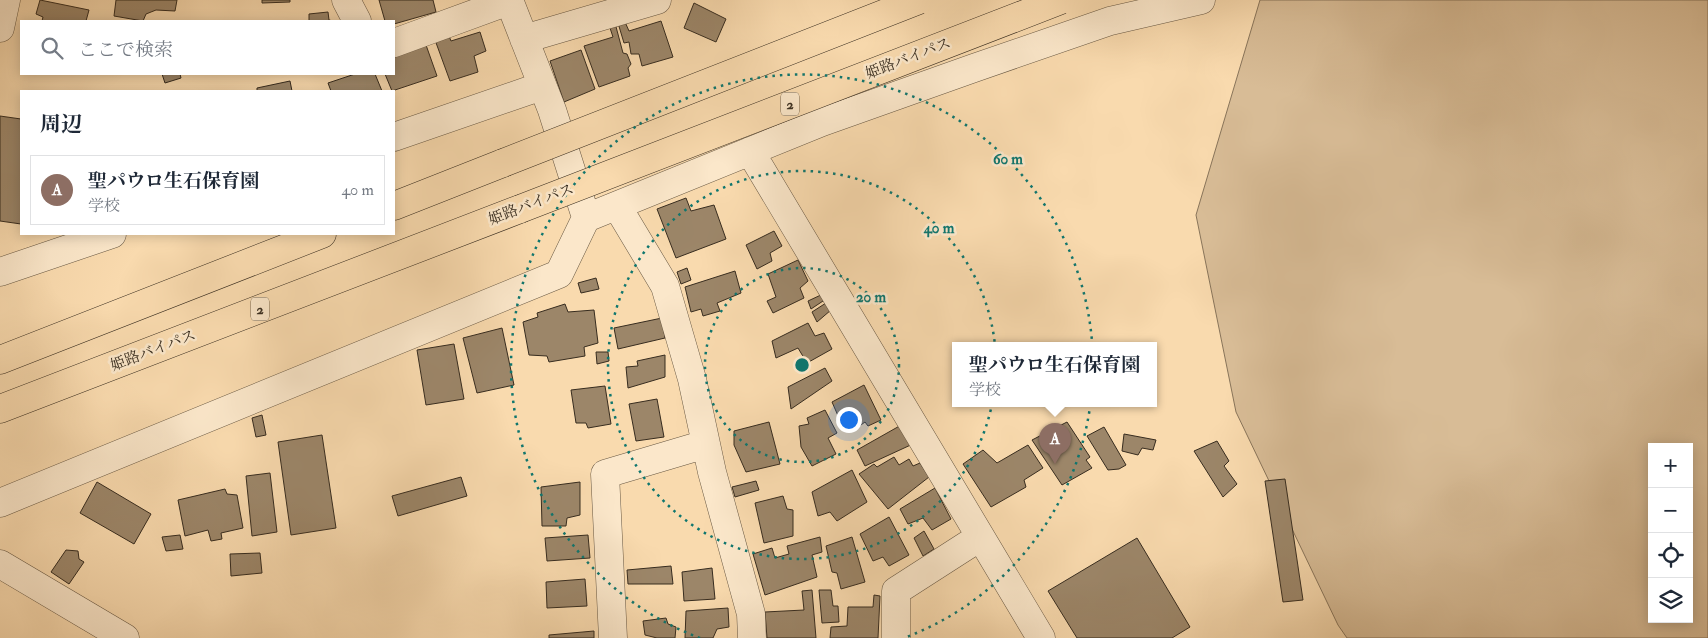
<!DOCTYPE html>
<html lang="ja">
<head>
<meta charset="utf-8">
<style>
	body { margin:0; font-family:"IM FELL Double Pica","Noto Serif JP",serif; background:#f2f2f3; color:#1f2937 }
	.controls { position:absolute; right:15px; bottom:15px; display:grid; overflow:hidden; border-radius:0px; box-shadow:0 2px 12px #0003 }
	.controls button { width:45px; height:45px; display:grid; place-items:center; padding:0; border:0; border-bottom:1px solid #e0e1e3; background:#fff; color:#1f2937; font:25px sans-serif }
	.you { position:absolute; left:848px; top:419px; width:18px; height:18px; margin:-12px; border:4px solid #fff; border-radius:50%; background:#1a73e8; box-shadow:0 0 0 8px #1a73e833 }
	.badge { display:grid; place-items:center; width:32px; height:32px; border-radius:50%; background:#8f2418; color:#fff; font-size:16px; font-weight:700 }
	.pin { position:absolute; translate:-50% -41px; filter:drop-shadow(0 1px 2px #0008) }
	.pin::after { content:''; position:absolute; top:26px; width:18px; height:15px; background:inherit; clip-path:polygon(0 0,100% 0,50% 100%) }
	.popup { position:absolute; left:952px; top:342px; width:205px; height:65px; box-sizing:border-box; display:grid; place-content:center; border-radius:0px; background:#fff; filter:drop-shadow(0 1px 4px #0005); font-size:16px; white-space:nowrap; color:#747a83 }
	.popup b { font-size:19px; color:#1f2937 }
	.popup::after { content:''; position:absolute; left:50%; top:100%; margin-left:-10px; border:10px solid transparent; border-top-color:#fff }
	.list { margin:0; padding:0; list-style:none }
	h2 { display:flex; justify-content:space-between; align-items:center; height:65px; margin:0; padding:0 20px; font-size:21px }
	h2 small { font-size:16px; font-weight:400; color:#747a83 }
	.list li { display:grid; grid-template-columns:32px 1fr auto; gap:15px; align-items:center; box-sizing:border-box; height:70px; margin:0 10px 10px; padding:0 10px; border:1px solid #e0e1e3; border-radius:0px }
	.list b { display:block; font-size:19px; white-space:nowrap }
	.list p { margin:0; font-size:16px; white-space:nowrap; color:#747a83 }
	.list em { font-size:16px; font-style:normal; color:#747a83 }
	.icon { flex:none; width:28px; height:28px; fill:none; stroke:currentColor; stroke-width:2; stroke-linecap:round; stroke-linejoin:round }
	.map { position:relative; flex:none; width:1708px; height:638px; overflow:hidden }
	.search { position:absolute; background:#fff; box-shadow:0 2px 12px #0003; left:20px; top:20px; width:375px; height:55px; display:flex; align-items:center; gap:12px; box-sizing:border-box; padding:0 18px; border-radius:0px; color:#747a83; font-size:19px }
	.panel { position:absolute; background:#fff; box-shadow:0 2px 12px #0003; left:20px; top:90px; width:375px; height:145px; border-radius:0px }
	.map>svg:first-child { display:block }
	.green { fill:#d8bc96; stroke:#88745a; fill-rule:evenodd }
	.building { fill:#9c8669; stroke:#372c1f }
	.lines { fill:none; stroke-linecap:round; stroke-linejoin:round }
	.minor-casing { stroke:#685843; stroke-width:29 }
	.motorway-casing { stroke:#372c1f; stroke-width:29 }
	.minor { stroke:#fbe7ca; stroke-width:28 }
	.motorway { stroke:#f9daae; stroke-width:28 }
	.motorway-bridge-casing { stroke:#372c1f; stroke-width:29; stroke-linecap:butt }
	.motorway-bridge { stroke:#f9daae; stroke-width:28 }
	.ring { fill:none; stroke:#0f766e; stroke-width:2.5; stroke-dasharray:2.5 5 }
	.labels { text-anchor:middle; stroke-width:5; stroke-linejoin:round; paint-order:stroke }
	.shield { fill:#fbe7ca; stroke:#726452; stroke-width:1 }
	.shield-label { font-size:14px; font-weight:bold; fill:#372c1f }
	.street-label { font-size:15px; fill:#372c1f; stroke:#fbe7ca }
	.centre { fill:#0f766e; stroke:#fbe7ca; stroke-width:2.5 }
	.ring-label { font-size:15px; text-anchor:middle; font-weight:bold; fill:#0f766e; stroke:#fbe7ca; stroke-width:5; stroke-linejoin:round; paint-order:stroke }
</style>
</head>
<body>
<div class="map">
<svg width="1708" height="638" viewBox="0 0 1708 638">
	<rect width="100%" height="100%" fill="#f9daae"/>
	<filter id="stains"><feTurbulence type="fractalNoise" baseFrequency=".004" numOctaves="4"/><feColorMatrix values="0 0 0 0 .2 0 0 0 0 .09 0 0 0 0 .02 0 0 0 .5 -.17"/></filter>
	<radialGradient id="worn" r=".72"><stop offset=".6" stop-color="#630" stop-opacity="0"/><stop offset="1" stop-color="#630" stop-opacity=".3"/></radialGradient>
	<path class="green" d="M 1260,0 L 1708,0 L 1708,638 L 1347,638 L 1338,625 L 1236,412 L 1196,215 ZM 1652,447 L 1689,447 L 1689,619 L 1652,619 Z"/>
	<path class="building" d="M 40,0 L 89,10 L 86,21 L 42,21 L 43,17 L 36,14 Z
		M 116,0 L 177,0 L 175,11 L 156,10 L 146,14 L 143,21 L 114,16 Z
		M 262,0 L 290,0 L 290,2 L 262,3 Z
		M 379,0 L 433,0 L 436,12 L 394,24 L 394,21 L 385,21 Z
		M 694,3 L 726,19 L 716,42 L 684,28 Z
		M 328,12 L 329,20 L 333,21 L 309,21 L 309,14 Z
		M 661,21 L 673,57 L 642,66 L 639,54 L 631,54 L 629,42 L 624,43 L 618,23 L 625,22 L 629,31 Z
		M 615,23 L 623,53 L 627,54 L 631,64 L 628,68 L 630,76 L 599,87 L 584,46 L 613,37 L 609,25 Z
		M 480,32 L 486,51 L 474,56 L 478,72 L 450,81 L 435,40 L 449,36 L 451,41 Z
		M 426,45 L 437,76 L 392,91 L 385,74 L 394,74 L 394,57 Z
		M 581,50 L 595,89 L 564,102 L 550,61 Z
		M 162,74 L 180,74 L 181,78 L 165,83 Z
		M 355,74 L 375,74 L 382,91 L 331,91 L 328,83 Z
		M 290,81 L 292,91 L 257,91 L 257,88 Z
		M 0,116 L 21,119 L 21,224 L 0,221 Z
		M 686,198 L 691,211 L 714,205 L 726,239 L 676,258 L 657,209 Z
		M 774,231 L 782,246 L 770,253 L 772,261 L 757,269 L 746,245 Z
		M 798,260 L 808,281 L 800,288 L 804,298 L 773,313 L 767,301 L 776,297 L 768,274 Z
		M 687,268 L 691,280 L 681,284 L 677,272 Z
		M 735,271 L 741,293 L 717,303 L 720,311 L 703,316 L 701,309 L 691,312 L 685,287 Z
		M 596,278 L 599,289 L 581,293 L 578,283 Z
		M 823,294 L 826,299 L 811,309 L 808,301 Z
		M 826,303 L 831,310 L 817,322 L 812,312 Z
		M 565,304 L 568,312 L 594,310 L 598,343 L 584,347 L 585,356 L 549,362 L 547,356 L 529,355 L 523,322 L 538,317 L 537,313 Z
		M 662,318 L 665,338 L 618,349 L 614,328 Z
		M 808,323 L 815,336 L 824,333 L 832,349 L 807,363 L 798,348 L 776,358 L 772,341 Z
		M 502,328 L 514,385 L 477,393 L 463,338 Z
		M 454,344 L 464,399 L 426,405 L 417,350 Z
		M 596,352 L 608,352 L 609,361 L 597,364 Z
		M 665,355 L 665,377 L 628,388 L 626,367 L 638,366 L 637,361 Z
		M 825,368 L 832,381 L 791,409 L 788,387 Z
		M 864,385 L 881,420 L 868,426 L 865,422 L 854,430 L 843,428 L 836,420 L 839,418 L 832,402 Z
		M 605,386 L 611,424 L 588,428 L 586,423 L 576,423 L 571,390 Z
		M 657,399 L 664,437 L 636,441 L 629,404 Z
		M 825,410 L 837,433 L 828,438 L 836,454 L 812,466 L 801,447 L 799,426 L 809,424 L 807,418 Z
		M 262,415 L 266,435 L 256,437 L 252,418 Z
		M 769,422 L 780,464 L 746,472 L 734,445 L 734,431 Z
		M 1067,422 L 1090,457 L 1086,460 L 1092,468 L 1062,485 L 1032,440 Z
		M 903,424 L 915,443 L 865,466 L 857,450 Z
		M 1104,427 L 1126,465 L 1119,469 L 1108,470 L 1087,436 Z
		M 1124,434 L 1156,440 L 1153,450 L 1142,448 L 1138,455 L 1122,451 Z
		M 322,435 L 336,528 L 291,535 L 278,442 Z
		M 1217,441 L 1229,461 L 1224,466 L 1237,484 L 1223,497 L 1194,451 Z
		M 1028,445 L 1043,468 L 1024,480 L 1026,487 L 991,507 L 963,464 L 983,450 L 997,463 Z
		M 894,457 L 899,465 L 909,459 L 913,466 L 920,463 L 929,477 L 888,509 L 859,474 L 874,464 L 877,467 Z
		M 852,470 L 867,502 L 837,521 L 830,512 L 818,516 L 812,492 Z
		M 270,473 L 277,532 L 252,536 L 246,476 Z
		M 461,477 L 467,496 L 398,516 L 392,496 Z
		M 1285,479 L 1303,600 L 1283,602 L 1265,481 Z
		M 756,481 L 759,490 L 735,497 L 732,487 Z
		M 97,482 L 151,514 L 134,544 L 80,513 Z
		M 580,482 L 580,515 L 567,518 L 566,526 L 542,526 L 541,487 Z
		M 935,488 L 951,519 L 932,530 L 923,518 L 908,524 L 900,509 Z
		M 225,489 L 227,494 L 237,495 L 243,528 L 221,533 L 222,539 L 211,541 L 208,530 L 185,536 L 178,500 Z
		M 783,496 L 787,509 L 793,510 L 793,536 L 764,543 L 755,503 Z
		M 889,517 L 909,555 L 889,566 L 883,557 L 873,561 L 860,534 Z
		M 924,531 L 934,549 L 923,556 L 914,538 Z
		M 180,535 L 183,549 L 166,551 L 162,537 Z
		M 588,535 L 590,558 L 547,561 L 545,538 Z
		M 820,537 L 822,552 L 812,555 L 817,577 L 765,595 L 753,554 L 772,548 L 775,558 L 789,554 L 787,546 Z
		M 852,537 L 865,582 L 841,589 L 837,573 L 832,572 L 826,546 Z
		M 1137,538 L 1190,627 L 1172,638 L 1077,638 L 1048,591 Z
		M 66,550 L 78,551 L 79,559 L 84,562 L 69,584 L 51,572 Z
		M 260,553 L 262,573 L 231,576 L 230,554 Z
		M 671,566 L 673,584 L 628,584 L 627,570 Z
		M 712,568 L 715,599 L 684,601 L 682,572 Z
		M 585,579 L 587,606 L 547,608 L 546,582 Z
		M 812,590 L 816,638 L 767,638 L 765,612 L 804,610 L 802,591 Z
		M 819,590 L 831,590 L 833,606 L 838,606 L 839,622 L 822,623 Z
		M 874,595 L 880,596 L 878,638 L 830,638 L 831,627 L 847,626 L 848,607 L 873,607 Z
		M 728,608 L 729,627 L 717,629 L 713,638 L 685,638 L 686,611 Z
		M 666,618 L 668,624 L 676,627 L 675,638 L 657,638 L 645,635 L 643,621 Z
		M 594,631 L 594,638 L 549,638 L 549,635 Z"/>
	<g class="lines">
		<g class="minor-casing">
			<path id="minor" d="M 346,0 L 357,21
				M 509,0 L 552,110 L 584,211
				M 0,28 L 6,0
				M 524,39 L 657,0
				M 394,43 L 509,1
				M 394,137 L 542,86
				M 750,151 L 1041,638
				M 617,206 L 665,286 L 692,379 L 712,472 L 751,614 L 752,638
				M 0,272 L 112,234
				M 0,503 L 559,274 L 586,218 L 822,122 L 974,68 L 1110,21 L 1201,0
				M 0,564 L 125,638
				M 613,638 L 605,474 L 706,444
				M 896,638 L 896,591 L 980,537"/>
		</g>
		<g class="motorway-casing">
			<path id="motorway" d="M 394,206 L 503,163
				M 0,360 L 322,234
				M 0,409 L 520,209"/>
		</g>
		<use href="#minor" class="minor"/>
		<use href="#motorway" class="motorway"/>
		<g class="motorway-bridge-casing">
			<path id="motorway-bridge" d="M 503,163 L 919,0
				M 520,209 L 1061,0"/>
		</g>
		<use href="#motorway-bridge" class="motorway-bridge"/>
	</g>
	<g class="ring">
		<circle cx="802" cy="365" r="97"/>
		<circle cx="802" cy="365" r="194"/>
		<path d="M700 638A291 291 0 1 1 904 638"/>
	</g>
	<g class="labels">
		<g class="shield">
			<rect x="781" y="92.5" width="18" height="23" rx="4"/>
			<rect x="251" y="297.5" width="18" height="23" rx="4"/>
		</g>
		<g class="shield-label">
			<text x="790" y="109">2</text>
			<text x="260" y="314">2</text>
		</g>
		<g class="street-label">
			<text transform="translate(908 58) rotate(-21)" y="5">姫路バイパス</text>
			<text transform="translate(531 204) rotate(-21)" y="5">姫路バイパス</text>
			<text transform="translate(153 350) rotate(-21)" y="5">姫路バイパス</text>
		</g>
	</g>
	<circle cx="802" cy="365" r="8" class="centre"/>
	<g class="ring-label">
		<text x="1008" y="164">60 m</text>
		<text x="939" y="233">40 m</text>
		<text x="871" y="302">20 m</text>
	</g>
	<rect width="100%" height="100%" filter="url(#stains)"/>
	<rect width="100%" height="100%" fill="url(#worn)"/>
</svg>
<div class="controls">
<button>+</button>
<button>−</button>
<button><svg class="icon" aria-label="locate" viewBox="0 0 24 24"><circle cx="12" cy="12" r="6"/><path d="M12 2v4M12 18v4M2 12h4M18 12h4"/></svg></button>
<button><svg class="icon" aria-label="layers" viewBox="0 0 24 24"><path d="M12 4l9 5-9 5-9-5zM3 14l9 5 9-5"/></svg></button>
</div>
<div class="you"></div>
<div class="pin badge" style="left:1055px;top:464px;background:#8d6e63">A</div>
<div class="popup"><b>聖パウロ生石保育園</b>学校</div>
<div class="search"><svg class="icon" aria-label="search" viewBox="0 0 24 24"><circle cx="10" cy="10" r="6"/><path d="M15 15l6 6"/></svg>ここで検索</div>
<section class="panel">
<h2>周辺<small></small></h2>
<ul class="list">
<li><span class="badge" style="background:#8d6e63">A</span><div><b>聖パウロ生石保育園</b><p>学校</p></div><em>40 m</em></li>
</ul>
</section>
</div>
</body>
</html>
